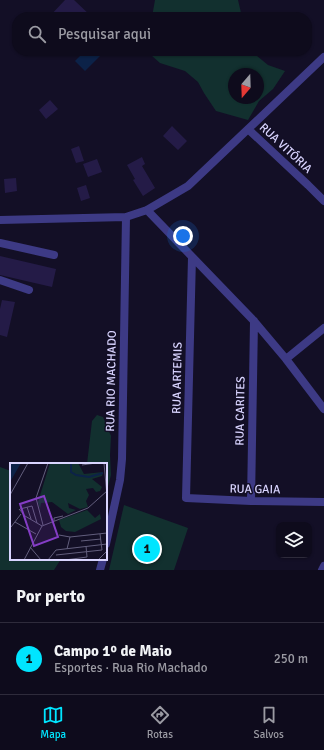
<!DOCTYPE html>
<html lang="pt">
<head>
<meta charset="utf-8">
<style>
	body { margin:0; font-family:Signika,sans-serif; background:#1c1929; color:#f1f3f6 }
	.controls { position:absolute; right:12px; bottom:12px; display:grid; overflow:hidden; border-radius:8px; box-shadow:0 1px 3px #0004 }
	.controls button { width:36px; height:36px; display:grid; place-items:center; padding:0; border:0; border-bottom:1px solid #2e2b3b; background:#0e0b1c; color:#f1f3f6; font:20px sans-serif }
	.compass { position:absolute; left:228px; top:68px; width:36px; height:36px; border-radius:50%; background:#0e0b1c; box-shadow:0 1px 3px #0004; rotate:199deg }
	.you { position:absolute; left:183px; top:236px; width:14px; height:14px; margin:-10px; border:3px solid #fff; border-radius:50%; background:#1a73e8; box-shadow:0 0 0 6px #1a73e833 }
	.badge { display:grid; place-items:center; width:26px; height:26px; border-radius:50%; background:#00e5ff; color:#111; font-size:13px; font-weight:700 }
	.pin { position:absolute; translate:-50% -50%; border:2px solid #fff; box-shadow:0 1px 4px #0006 }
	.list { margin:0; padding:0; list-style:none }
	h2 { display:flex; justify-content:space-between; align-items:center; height:52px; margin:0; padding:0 16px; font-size:17px }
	h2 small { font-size:13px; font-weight:400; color:#9b9ba3 }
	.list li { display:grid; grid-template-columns:26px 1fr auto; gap:12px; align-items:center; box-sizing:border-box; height:72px; padding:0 16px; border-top:1px solid #2e2b3b }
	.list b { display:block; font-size:15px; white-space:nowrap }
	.list p { margin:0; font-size:13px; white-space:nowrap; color:#9b9ba3 }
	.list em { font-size:13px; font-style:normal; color:#9b9ba3 }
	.icon { flex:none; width:22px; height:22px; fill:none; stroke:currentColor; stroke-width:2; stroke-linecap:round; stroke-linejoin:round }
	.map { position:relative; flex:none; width:324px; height:570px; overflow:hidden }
	.search { position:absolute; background:#0e0b1c; box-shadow:0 1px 3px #0004; left:12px; right:12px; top:12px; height:44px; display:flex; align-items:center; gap:10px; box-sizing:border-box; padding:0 14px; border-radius:16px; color:#9b9ba3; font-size:15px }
	.sheet { height:124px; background:#0e0b1c }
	nav { display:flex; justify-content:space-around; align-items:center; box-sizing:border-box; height:56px; border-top:1px solid #2e2b3b; background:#0e0b1c; font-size:11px; color:#9b9ba3 }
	nav a { display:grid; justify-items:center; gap:2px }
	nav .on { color:#00e5ff }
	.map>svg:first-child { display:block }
	.green { fill:#12302f; fill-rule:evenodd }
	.water { fill:#0c2248 }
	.building { fill:#241b47 }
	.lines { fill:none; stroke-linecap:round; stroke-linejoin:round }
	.minor { stroke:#3d3a85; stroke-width:8 }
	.labels { text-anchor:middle; stroke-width:3; stroke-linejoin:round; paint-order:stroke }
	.street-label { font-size:12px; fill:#d9d4ff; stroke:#130f26 }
	.inset-river { fill:none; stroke:#0c2248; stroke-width:2 }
	.inset-road { fill:none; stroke:#625e7d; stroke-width:1 }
	.view { fill:#843dc5; fill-opacity:0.15; stroke:#843dc5; stroke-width:2 }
	.inset-edge { fill:none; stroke:#d9d4ff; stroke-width:2 }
</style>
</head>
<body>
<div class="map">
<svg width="324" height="570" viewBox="0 0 324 570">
	<rect width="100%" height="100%" fill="#130f26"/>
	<path class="green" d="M 155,0 L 238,0 L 242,17 L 152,17 Z
		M 149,51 L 253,51 L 257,56 L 268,65 L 285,71 L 273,89 L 259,101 L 248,120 L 216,111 L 204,93 L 198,82 L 185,71 L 160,63 L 151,55 ZM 234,74 L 258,74 L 258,98 L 234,98 Z
		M 97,415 L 103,417 L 111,436 L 110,455 L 111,475 L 106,494 L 106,464 L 87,464 L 92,421 Z
		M 0,467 L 11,471 L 11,559 L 61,559 L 54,570 L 0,570 Z
		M 124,505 L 188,528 L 174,570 L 109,570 Z"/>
	<path class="water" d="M 85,51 L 105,51 L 85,71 L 75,61 Z"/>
	<path class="building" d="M 65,0 L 74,0 L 92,17 L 49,17 Z
		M 50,100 L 58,109 L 46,119 L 39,110 Z
		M 172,126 L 187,141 L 178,150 L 163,136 Z
		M 79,146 L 84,161 L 76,163 L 71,149 Z
		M 142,157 L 145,164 L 142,166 L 155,188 L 143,196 L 133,180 L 135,179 L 127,165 Z
		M 97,159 L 102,172 L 88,177 L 83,164 Z
		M 16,178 L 17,191 L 5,193 L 4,179 Z
		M 86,185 L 90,198 L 81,201 L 77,188 Z
		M 0,256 L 56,269 L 52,287 L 0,275 Z
		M 2,300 L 15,302 L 7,337 L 0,335 L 0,309 Z"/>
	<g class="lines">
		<path class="minor" d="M 248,129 L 308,185 L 324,201
			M 147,210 L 254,321 L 286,359 L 324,409
			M 0,220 L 126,217 L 147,210 L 188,186 L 324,57
			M 0,243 L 54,255
			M 192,257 L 186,498 L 251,501 L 324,502
			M 0,280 L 29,290
			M 286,359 L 324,328
			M 251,501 L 254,321
			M 106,544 L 120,480 L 122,459 L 126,217
			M 100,570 L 103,559
			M 322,570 L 324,566"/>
	</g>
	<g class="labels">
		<g class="street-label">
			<text transform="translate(286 148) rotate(43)" y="4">RUA VITÓRIA</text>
			<text transform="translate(177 378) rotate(-89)" y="4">RUA ARTEMIS</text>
			<text transform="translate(111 381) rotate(-89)" y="4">RUA RIO MACHADO</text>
			<text transform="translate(240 411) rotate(-89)" y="4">RUA CARITES</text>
			<text transform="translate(255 489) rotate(1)" y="4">RUA GAIA</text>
		</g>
	</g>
	<g transform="translate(10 463)">
		<rect width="97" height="97" fill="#130f26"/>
		<path d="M 40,0 L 68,0 L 74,11 L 93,9 L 92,13 L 82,16 L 92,24 L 90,28 L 86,29 L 83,25 L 76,26 L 79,32 L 76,38 L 78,44 L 70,46 L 58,40 L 59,45 L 66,47 L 58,51 L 42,39 L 31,40 L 30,46 L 28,39 ZM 77,47 L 85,55 L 90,51 L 91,56 L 65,69 L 56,68 L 51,64 L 49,57 Z" fill="#12302f"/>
		<path d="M 0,0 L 11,0 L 0,19 Z" fill="#0c2248"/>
		<path class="inset-river" d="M 61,0 L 61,9 L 66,12 L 79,14 L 93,10"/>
		<path class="inset-road" d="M 94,0 L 97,33M 72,2 L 86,0M 0,32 L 18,0M 17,44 L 21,56M 9,46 L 15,53 L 32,63M 10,46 L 22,43 L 27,60M 44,58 L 44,55 L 53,53M 5,59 L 26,71M 33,62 L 26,35 L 38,0M 1,64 L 11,51M 49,72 L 60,74 L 97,70M 71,78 L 91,76M 20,84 L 31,97M 57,86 L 60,74M 46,92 L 92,87 L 90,71M 14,97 L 32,63 L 78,45 L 97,28M 38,97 L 46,87 L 97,81M 55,97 L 77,94 L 76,83M 88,97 L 97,88"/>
		<path class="view" d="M 34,33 L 48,74 L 24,83 L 10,41 Z"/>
		<rect width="97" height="97" class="inset-edge"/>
	</g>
</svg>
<div class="controls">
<button><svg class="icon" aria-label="layers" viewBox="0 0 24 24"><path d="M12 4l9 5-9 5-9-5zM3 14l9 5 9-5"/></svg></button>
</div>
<svg class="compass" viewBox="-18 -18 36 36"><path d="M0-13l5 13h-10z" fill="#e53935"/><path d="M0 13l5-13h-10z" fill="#9b9ba3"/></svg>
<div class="you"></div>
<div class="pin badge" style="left:147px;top:549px">1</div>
<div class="search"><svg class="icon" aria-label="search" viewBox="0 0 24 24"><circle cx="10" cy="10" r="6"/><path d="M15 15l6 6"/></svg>Pesquisar aqui</div>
</div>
<section class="sheet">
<h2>Por perto<small></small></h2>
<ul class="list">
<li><span class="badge">1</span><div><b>Campo 1º de Maio</b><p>Esportes · Rua Rio Machado</p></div><em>250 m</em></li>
</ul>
</section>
<nav>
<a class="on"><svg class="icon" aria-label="map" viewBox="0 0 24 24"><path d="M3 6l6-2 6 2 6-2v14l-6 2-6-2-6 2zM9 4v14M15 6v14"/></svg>Mapa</a>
<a><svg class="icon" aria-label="directions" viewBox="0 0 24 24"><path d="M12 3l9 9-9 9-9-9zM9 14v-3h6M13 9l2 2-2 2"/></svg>Rotas</a>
<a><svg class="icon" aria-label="saved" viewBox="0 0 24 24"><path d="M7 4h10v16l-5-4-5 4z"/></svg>Salvos</a>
</nav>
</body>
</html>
